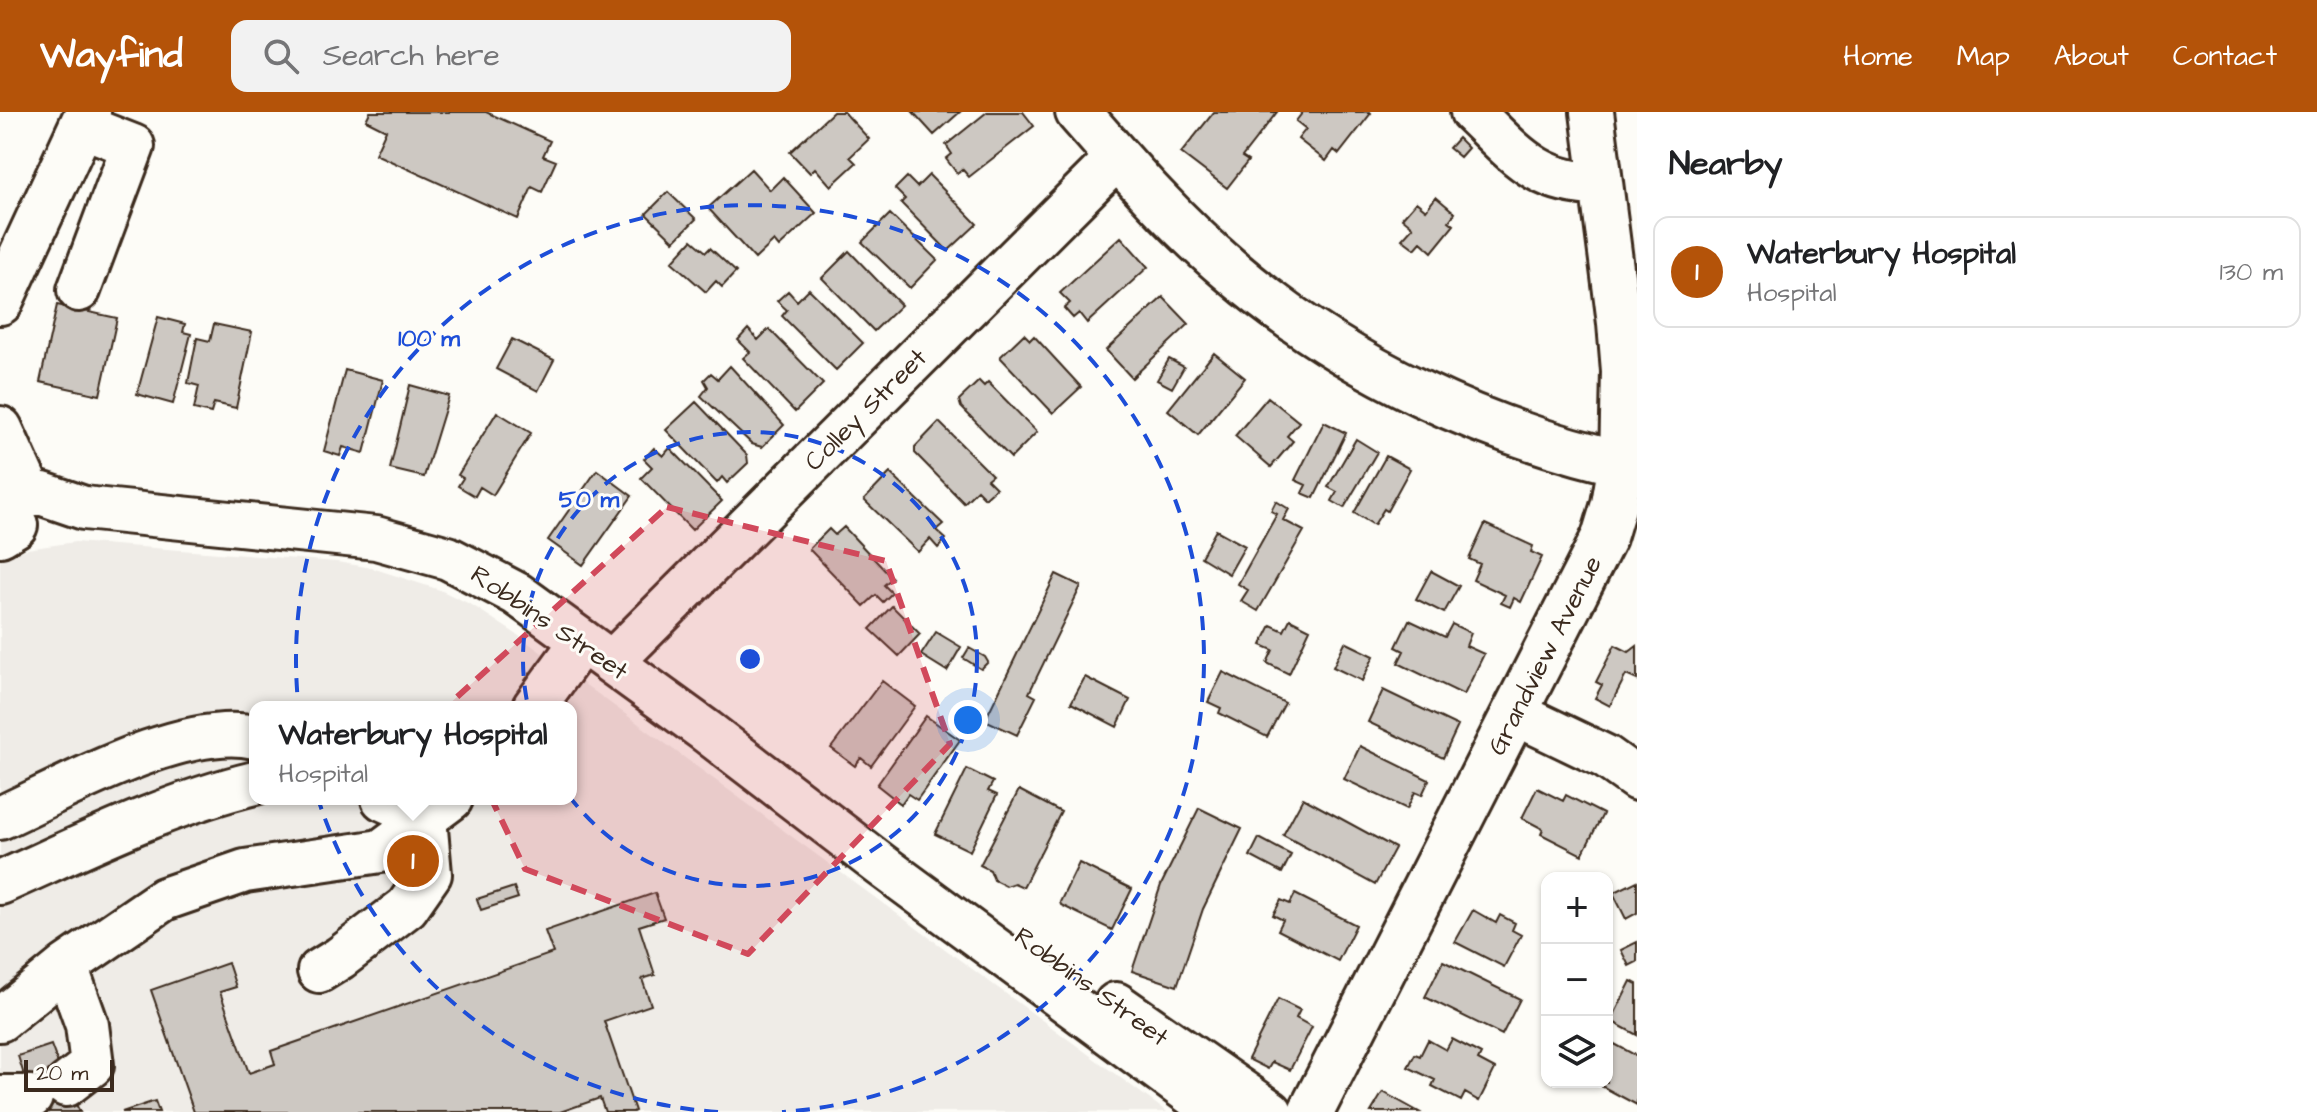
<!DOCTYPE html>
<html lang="en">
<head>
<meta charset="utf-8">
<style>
	body { margin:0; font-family:"Architects Daughter",sans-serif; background:#f2f2f2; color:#202124 }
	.controls { position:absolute; right:24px; bottom:24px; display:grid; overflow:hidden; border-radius:16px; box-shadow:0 2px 6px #0004 }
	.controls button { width:72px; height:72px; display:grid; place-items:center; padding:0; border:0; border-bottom:2px solid #e0e0e0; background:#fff; color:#202124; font:40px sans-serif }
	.scale { position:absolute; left:24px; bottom:20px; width:90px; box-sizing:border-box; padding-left:8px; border:4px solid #3b2a1e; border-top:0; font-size:22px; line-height:28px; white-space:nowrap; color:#3b2a1e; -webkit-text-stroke:6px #fdfcf7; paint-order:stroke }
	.you { position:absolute; left:968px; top:608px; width:28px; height:28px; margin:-20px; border:6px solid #fff; border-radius:50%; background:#1a73e8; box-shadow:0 0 0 12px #1a73e833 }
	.badge { display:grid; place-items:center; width:52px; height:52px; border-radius:50%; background:#b45309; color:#fff; font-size:26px; font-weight:700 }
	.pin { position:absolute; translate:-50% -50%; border:4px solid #fff; box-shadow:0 2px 8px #0006 }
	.popup { position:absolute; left:249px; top:589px; width:328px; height:104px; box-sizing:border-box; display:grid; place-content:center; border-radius:16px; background:#fff; filter:drop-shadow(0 2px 6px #0005); font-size:26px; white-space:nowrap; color:#757577 }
	.popup b { font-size:30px; color:#202124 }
	.popup::after { content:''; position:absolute; left:50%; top:100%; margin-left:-16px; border:16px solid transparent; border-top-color:#fff }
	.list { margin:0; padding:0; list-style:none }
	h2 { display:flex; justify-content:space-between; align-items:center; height:104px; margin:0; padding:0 32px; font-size:34px }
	h2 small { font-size:26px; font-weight:400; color:#757577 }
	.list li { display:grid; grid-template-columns:52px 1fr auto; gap:24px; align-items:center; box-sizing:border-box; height:112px; margin:0 16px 16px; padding:0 16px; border:2px solid #e0e0e0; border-radius:16px }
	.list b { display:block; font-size:30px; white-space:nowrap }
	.list p { margin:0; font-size:26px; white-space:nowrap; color:#757577 }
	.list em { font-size:26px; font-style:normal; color:#757577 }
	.icon { flex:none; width:44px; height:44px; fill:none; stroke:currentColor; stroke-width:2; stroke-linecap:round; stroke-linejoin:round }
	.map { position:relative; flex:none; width:1637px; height:1000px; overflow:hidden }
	header { display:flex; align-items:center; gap:48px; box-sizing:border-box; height:112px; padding:0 40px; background:#b45309; color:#fff }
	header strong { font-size:38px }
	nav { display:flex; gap:44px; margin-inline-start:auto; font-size:28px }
	.search { width:560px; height:72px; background:#f2f2f2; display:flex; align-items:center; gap:20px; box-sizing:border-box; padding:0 28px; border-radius:16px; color:#757577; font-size:30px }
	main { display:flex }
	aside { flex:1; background:#fff }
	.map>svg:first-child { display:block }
	.built { fill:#efece7; fill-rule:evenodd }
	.building { fill:#cdc8c2; stroke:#3b2a1e; stroke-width:2 }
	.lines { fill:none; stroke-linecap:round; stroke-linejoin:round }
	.minor-casing { stroke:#3b2a1e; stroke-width:48 }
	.major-casing { stroke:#3b2a1e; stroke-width:50 }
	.minor { stroke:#fdfcf7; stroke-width:42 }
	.major { stroke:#fdfcf7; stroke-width:44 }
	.marked { fill:#d1495b; fill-opacity:0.2; stroke:#d1495b; stroke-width:6; stroke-dasharray:16 10; stroke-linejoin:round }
	.ring { fill:none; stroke:#1d4ed8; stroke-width:4; stroke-dasharray:14 10 }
	.labels { text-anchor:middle; stroke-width:6; stroke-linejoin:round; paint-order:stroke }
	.street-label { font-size:26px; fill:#3b2a1e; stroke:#fdfcf7 }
	.centre { fill:#1d4ed8; stroke:#fdfcf7; stroke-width:4 }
	.ring-label { font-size:24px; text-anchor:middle; font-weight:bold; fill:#1d4ed8; stroke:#fdfcf7; stroke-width:6; stroke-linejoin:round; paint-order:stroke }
</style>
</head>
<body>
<header>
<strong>Wayfind</strong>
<div class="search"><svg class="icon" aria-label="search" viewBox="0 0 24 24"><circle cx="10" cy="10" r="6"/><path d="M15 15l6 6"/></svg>Search here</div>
<nav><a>Home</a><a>Map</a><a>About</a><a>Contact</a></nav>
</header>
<main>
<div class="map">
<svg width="1637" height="1000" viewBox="0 0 1637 1000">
	<rect width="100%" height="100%" fill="#fdfcf7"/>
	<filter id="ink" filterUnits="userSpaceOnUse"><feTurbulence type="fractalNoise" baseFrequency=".0125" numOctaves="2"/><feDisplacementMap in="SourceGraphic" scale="16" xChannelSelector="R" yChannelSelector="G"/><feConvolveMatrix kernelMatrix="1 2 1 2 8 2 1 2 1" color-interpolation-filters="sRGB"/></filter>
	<g filter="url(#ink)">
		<path class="built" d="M 75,430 L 337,450 L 372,456 L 440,478 L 472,493 L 519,524 L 1167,1000 L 0,1000 L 0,447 L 27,437 ZM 255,595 L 571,595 L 571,687 L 255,687 Z"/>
		<path class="building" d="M 370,0 L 486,0 L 550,29 L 543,44 L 556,49 L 542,80 L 532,75 L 518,107 L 375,42 L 386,18 L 366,8 Z
			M 833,0 L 844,0 L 869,27 L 850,45 L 856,51 L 831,74 L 815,56 L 810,61 L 790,40 Z
			M 913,0 L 960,0 L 934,23 Z
			M 987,0 L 1023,0 L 1034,14 L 969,65 L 962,57 L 957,61 L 946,47 L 952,42 L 946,33 Z
			M 1214,0 L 1277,0 L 1242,45 L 1248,49 L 1227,76 L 1181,41 Z
			M 1303,0 L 1370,0 L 1371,1 L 1339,42 L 1334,38 L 1326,49 L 1298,27 L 1306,17 L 1296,9 Z
			M 1458,26 L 1468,36 L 1460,45 L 1449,36 Z
			M 751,57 L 770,78 L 783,65 L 816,101 L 779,135 L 774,129 L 755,147 L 708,96 Z
			M 929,63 L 977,112 L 948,139 L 901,91 L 905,87 L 895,77 L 907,65 L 917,75 Z
			M 668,80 L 696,107 L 674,129 L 646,102 Z
			M 1436,85 L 1455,101 L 1449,109 L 1454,113 L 1432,140 L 1421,130 L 1415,137 L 1402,127 L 1413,115 L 1402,106 L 1416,90 L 1426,98 Z
			M 890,102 L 937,148 L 910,176 L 862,130 Z
			M 1121,125 L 1148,155 L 1087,211 L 1079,201 L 1073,206 L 1064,196 L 1070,191 L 1060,181 Z
			M 692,128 L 706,140 L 710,136 L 736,160 L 722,175 L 716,169 L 706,180 L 672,150 Z
			M 849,139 L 901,193 L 874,219 L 822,166 Z
			M 809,177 L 863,231 L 836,258 L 782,204 L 787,198 L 777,189 L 788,179 L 797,189 Z
			M 1163,185 L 1189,212 L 1132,266 L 1106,238 Z
			M 57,193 L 117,206 L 100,283 L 40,270 Z
			M 158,205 L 185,212 L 183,220 L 191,222 L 173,292 L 137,282 Z
			M 214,212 L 252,220 L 236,296 L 214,291 L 211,301 L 194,297 L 199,274 L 188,271 L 197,226 L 210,229 Z
			M 748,217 L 758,228 L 769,217 L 823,272 L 795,300 L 743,246 L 750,240 L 738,228 Z
			M 1024,222 L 1030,228 L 1034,224 L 1081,275 L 1053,301 L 1000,245 Z
			M 512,227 L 554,248 L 538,279 L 496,257 Z
			M 1214,241 L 1245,266 L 1198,323 L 1168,298 Z
			M 1169,247 L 1184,255 L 1172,276 L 1157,268 Z
			M 730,254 L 784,313 L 762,335 L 752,332 L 701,284 L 708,275 L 704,268 L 711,261 L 718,267 Z
			M 345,258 L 383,268 L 364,341 L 343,335 L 340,344 L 324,339 Z
			M 979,269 L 984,274 L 988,270 L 1037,320 L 1011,346 L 961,295 L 959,288 Z
			M 410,273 L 449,284 L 424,365 L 390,357 Z
			M 1268,285 L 1299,310 L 1287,324 L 1293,329 L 1271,355 L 1235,324 Z
			M 696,290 L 747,343 L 748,351 L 727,371 L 722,365 L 717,371 L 666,318 Z
			M 497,300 L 531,321 L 493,383 L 480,375 L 475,384 L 458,374 L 463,366 L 458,363 Z
			M 939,310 L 992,363 L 987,367 L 996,376 L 985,386 L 977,378 L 964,391 L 915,341 L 915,335 Z
			M 1324,310 L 1346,321 L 1314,386 L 1302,381 L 1306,373 L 1295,368 Z
			M 1356,327 L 1377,340 L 1344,396 L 1332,389 L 1337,380 L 1328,375 Z
			M 654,336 L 663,344 L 670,336 L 722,389 L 692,418 L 641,366 L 652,355 L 644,347 Z
			M 1386,344 L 1410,357 L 1387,399 L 1384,397 L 1374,413 L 1354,401 Z
			M 597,358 L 632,384 L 583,453 L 548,428 Z
			M 890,361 L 943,412 L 936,418 L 946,427 L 938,436 L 930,427 L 918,440 L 864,388 Z
			M 1276,389 L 1289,397 L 1283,408 L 1304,419 L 1258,499 L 1241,489 L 1248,478 L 1238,472 L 1277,402 L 1271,399 Z
			M 1485,412 L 1533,434 L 1531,440 L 1542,445 L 1521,490 L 1514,486 L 1510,495 L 1501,491 L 1505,483 L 1473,468 L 1480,452 L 1469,447 Z
			M 844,415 L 892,466 L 884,473 L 892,481 L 883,490 L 876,483 L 864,494 L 809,437 L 829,417 L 835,423 Z
			M 1216,418 L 1245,434 L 1229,462 L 1201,445 Z
			M 1431,459 L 1459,474 L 1444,501 L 1416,487 Z
			M 1056,462 L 1081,474 L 1029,581 L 1036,585 L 1017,623 L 985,608 Z
			M 892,494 L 920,522 L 899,544 L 870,517 Z
			M 1290,507 L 1310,517 L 1289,562 L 1267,551 L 1273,538 L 1261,533 L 1271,513 L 1284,519 Z
			M 1409,508 L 1445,525 L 1452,512 L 1471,521 L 1466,534 L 1484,542 L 1464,583 L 1398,551 L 1404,539 L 1396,535 Z
			M 936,520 L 961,535 L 947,559 L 921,543 Z
			M 1345,530 L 1374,544 L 1362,569 L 1333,555 Z
			M 1615,533 L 1629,540 L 1637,534 L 1637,568 L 1626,563 L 1610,594 L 1595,586 L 1602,573 L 1596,570 Z
			M 969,536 L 985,545 L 988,550 L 981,557 L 963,546 Z
			M 1223,560 L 1285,591 L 1267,625 L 1219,601 L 1221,596 L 1208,590 Z
			M 1085,565 L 1130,588 L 1117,615 L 1071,591 Z
			M 882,569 L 915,594 L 871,654 L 861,646 L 855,654 L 831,636 Z
			M 1383,578 L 1458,614 L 1443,646 L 1368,610 Z
			M 926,604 L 960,628 L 917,688 L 908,682 L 901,692 L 877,673 Z
			M 1360,634 L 1429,668 L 1422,683 L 1415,680 L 1407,697 L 1344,667 Z
			M 967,657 L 993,670 L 988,679 L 997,683 L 970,739 L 935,722 Z
			M 1537,676 L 1563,689 L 1566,683 L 1603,702 L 1582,743 L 1541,722 L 1543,717 L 1522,706 Z
			M 1019,678 L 1061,700 L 1023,775 L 1014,771 L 1006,774 L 994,768 L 990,758 L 980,753 Z
			M 1303,686 L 1395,736 L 1375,773 L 1283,723 Z
			M 1199,696 L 1242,717 L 1203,797 L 1177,874 L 1132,859 L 1161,773 Z
			M 1259,726 L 1291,743 L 1282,761 L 1250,744 Z
			M 1079,751 L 1132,777 L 1112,818 L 1061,793 L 1060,790 Z
			M 1637,769 L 1637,801 L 1626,807 L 1613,781 Z
			M 514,775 L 518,786 L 481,798 L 477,787 Z
			M 655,781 L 664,806 L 639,814 L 655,863 L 642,867 L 651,893 L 604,909 L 635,999 L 633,1000 L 605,1000 L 600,986 L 560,1000 L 194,1000 L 151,878 L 228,851 L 236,875 L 220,880 L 249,961 L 275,952 L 271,939 L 553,841 L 545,819 Z
			M 1295,782 L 1356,813 L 1338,849 L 1278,818 L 1283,808 L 1273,803 L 1281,788 L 1290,792 Z
			M 1473,798 L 1496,811 L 1500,803 L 1515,811 L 1512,818 L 1521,823 L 1504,855 L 1455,830 Z
			M 1637,830 L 1637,850 L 1629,854 L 1621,838 Z
			M 1443,849 L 1520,887 L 1502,923 L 1425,885 Z
			M 1631,869 L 1637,872 L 1637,923 L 1611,909 Z
			M 1278,887 L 1300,898 L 1296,906 L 1312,915 L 1290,958 L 1272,950 L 1268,957 L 1248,947 Z
			M 1452,927 L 1481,942 L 1478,948 L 1495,957 L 1479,989 L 1465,981 L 1461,989 L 1432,974 L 1435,968 L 1408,955 L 1415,942 L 1420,944 L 1428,928 L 1446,938 Z
			M 1607,928 L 1637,944 L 1637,993 L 1594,970 L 1607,970 Z
			M 51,933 L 66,973 L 80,1000 L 38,1000 L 31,985 L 18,944 Z
			M 1383,980 L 1419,1000 L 1371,1000 Z
			M 155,989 L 159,1000 L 122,1000 Z"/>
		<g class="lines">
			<g class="minor-casing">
				<path id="minor" d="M 1472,0 C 1515,41 1536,72 1600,72
					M 1592,0 L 1619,211 L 1623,259 L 1621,351
					M 79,178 L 133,34 L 82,14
					M 0,382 L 43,382 L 84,396 L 376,426 L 448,446 L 517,482 L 706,619 L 881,753 L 1216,1000
					M 612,550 L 1118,45
					M 534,595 L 582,529
					M 1514,601 L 1606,645 L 1637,667
					M 0,706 C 66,676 184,609 255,625
					M 0,771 C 83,734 167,692 255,671
					M 66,854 L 164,787 L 245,759 L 381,739 L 451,687
					M 319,859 L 340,846 L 407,795 L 430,762 L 425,706 L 383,687
					M 1116,892 L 1271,1000
					M 0,908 L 66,854 L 87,913 L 92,953 L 66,973
					M 0,985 L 31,985"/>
			</g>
			<g class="major-casing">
				<path id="major" d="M 1078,0 C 1126,55 1174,111 1230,158 C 1345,257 1489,323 1637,355
					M 0,190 L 88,0
					M 0,317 L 29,381
					M 0,422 L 15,413
					M 1311,1000 L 1604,425 L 1614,392 L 1621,351"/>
			</g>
			<use href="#minor" class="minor"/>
			<use href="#major" class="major"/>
		</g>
	</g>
	<path class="marked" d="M 667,395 L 886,449 L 950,632 L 748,842 L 525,757 L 447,594 Z"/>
	<g class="ring">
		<circle cx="750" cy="547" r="227"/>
		<path d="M718 1000A454 454 0 1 1 782 1000"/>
	</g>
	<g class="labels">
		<g class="street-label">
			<text transform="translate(865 297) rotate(-45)" y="9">Colley Street</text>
			<text transform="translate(550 510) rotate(34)" y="9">Robbins Street</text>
			<text transform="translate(1544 543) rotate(-63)" y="9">Grandview Avenue</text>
			<text transform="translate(1092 874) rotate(36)" y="9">Robbins Street</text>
		</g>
	</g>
	<circle cx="750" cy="547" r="12" class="centre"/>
	<g class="ring-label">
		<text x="429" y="234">100 m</text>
		<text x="589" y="395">50 m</text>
	</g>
</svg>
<div class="controls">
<button>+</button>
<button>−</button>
<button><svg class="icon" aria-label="layers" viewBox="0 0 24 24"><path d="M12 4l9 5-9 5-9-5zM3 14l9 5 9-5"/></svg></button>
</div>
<div class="scale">20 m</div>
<div class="you"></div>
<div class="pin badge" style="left:413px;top:749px">1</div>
<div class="popup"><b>Waterbury Hospital</b>Hospital</div>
</div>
<aside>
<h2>Nearby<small></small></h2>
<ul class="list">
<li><span class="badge">1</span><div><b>Waterbury Hospital</b><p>Hospital</p></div><em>130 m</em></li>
</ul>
</aside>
</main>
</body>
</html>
